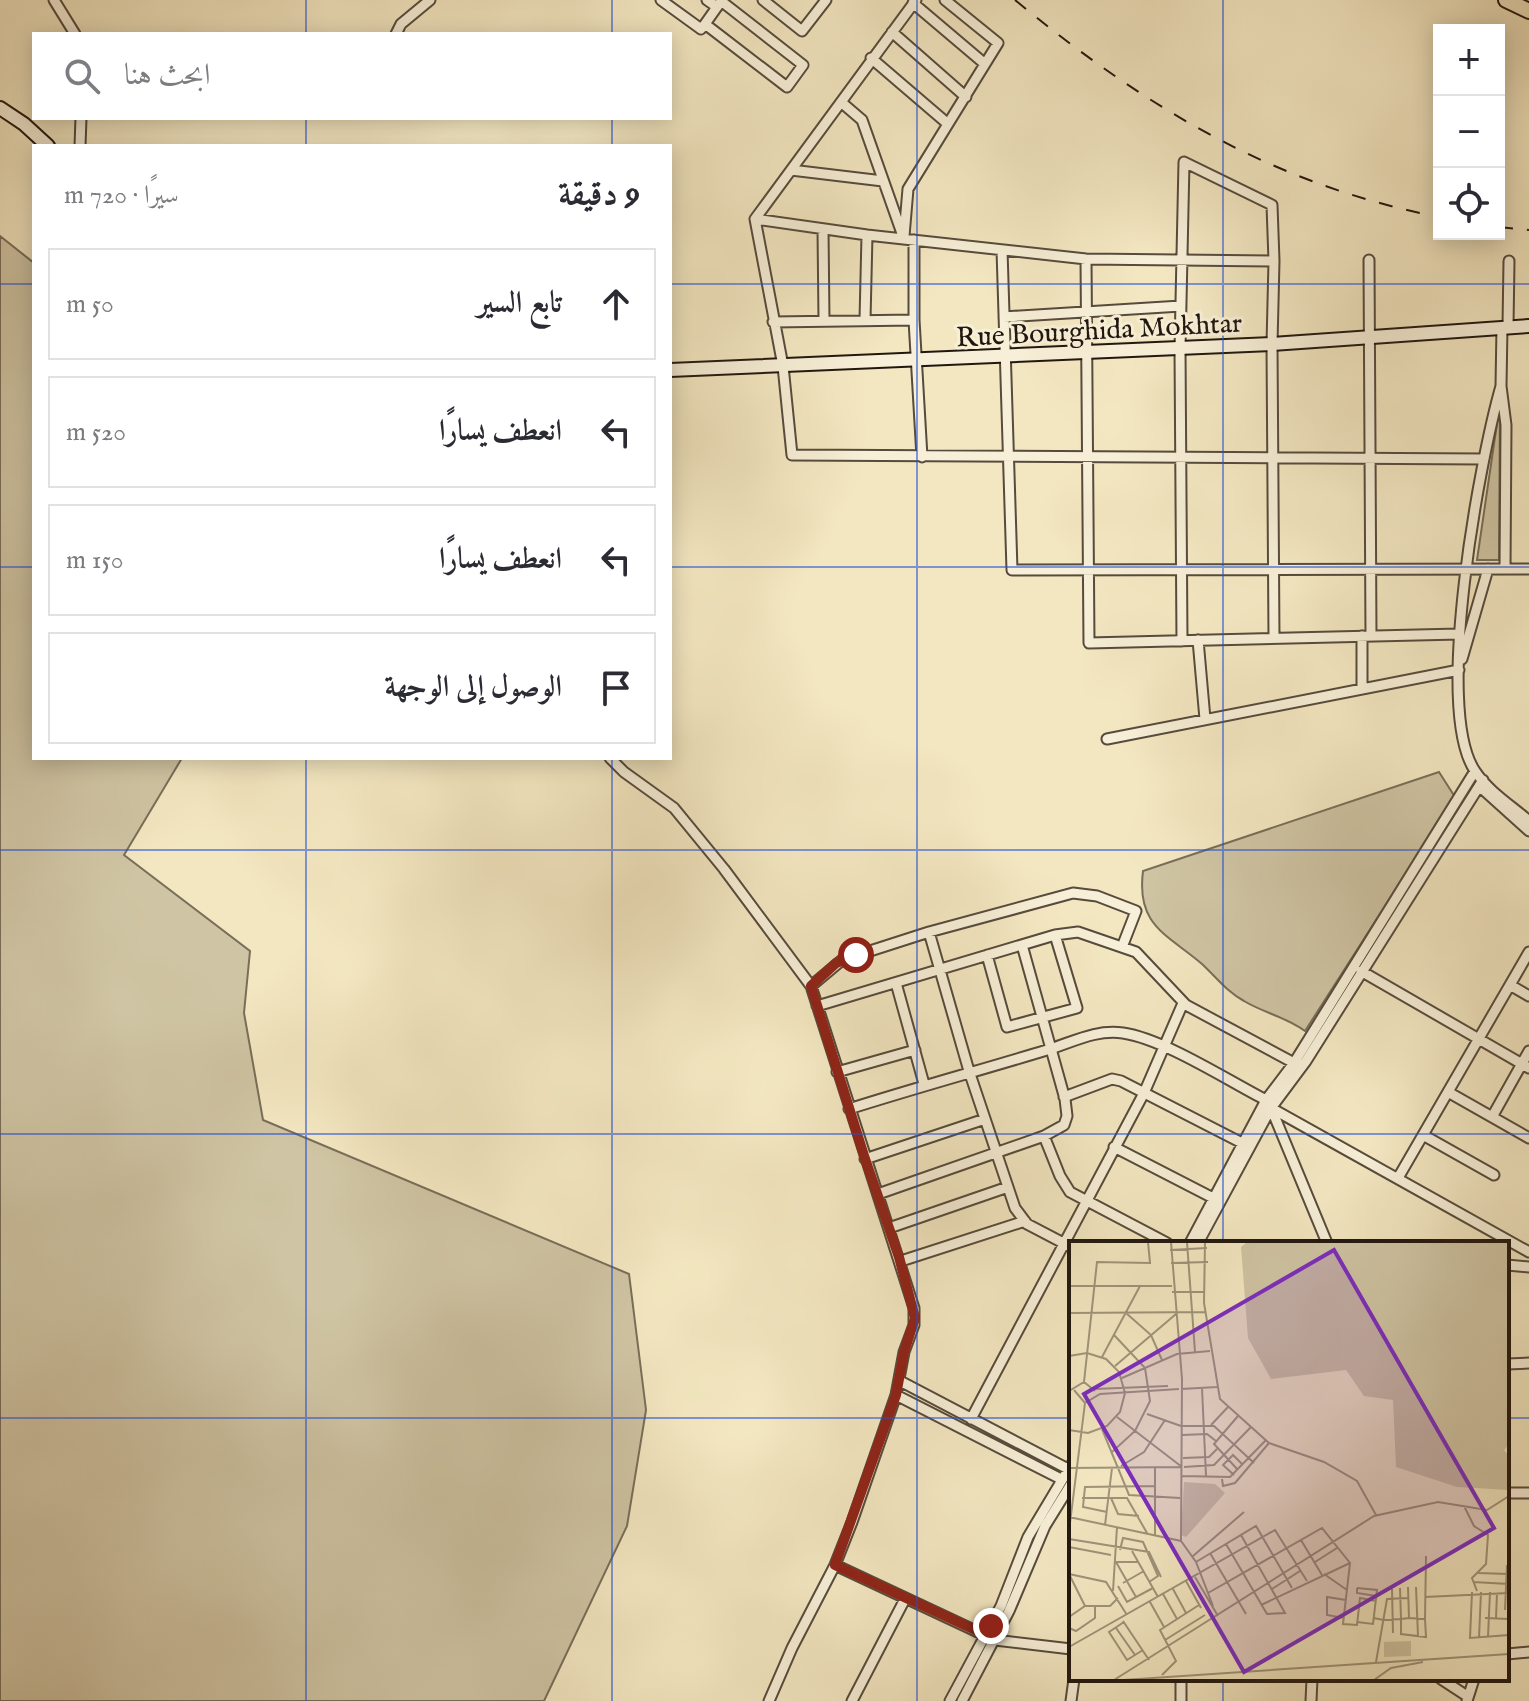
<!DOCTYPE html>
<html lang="ar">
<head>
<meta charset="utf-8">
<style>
	body { margin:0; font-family:"IM FELL English",Amiri,serif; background:#f2f2f3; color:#2b2b33; direction:rtl }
	.controls { position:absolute; right:24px; top:24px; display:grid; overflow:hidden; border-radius:0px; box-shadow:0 4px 20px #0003 }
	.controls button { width:72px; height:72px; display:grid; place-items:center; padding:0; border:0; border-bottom:2px solid #e1e1e2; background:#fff; color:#2b2b33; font:40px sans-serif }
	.stop { position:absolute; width:24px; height:24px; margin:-18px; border:6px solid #8f2418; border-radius:50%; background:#fff }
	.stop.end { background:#8f2418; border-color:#fff; box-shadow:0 2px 8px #0008 }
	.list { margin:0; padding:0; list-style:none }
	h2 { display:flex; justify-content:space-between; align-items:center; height:104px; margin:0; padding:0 32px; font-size:34px }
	h2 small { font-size:26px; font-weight:400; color:#7c7c81 }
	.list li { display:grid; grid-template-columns:52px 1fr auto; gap:24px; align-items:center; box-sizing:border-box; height:112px; margin:0 16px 16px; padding:0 16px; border:2px solid #e1e1e2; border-radius:0px }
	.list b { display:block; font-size:30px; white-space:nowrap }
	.list em { font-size:26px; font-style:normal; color:#7c7c81 }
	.icon { flex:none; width:44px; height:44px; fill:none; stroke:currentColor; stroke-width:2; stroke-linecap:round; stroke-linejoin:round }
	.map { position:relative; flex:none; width:1529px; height:1701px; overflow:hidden; direction:ltr }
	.search { position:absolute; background:#fff; box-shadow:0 4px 20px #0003; left:32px; top:32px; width:640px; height:88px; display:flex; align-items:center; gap:20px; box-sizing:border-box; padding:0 28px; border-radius:0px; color:#7c7c81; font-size:30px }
	.panel { position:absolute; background:#fff; box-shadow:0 4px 20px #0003; left:32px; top:144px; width:640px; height:616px; border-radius:0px; direction:rtl }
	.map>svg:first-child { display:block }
	.green { fill:#cfc4a3; stroke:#786e59; stroke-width:2 }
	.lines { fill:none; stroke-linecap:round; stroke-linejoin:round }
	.minor-casing { stroke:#564b3c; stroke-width:13 }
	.secondary-casing { stroke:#21170f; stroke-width:16 }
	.primary-casing { stroke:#21170f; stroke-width:18 }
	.minor { stroke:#f7efd7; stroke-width:9 }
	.secondary { stroke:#f7efd7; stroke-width:12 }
	.primary { stroke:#f3e7c1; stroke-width:14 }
	.rail { stroke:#21170f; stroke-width:2; stroke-dasharray:14 14; stroke-linecap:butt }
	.route { stroke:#8f2418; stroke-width:10 }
	.grid { fill:none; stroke:#1d4ed8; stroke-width:2; stroke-opacity:0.55 }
	.labels { text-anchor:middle; stroke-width:6; stroke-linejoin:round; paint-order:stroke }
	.street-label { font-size:28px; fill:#21170f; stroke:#f7efd7 }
	.inset-road { fill:none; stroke:#9f947a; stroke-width:2 }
	.view { fill:#7b2cbf; fill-opacity:0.15; stroke:#7b2cbf; stroke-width:4 }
	.inset-edge { fill:none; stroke:#21170f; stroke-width:4 }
</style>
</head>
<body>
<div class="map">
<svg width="1529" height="1701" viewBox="0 0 1529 1701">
	<rect width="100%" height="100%" fill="#f3e7c1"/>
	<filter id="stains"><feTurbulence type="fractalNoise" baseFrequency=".0025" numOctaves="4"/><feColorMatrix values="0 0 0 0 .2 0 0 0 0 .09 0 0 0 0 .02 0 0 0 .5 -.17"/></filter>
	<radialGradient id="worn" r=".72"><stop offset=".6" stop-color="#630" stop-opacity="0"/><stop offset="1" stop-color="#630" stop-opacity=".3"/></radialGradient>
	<path class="green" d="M 0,236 L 34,263 L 34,758 L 182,758 L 124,855 L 250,951 L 244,1013 L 263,1120 L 629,1274 L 646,1410 L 627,1526 L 544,1701 L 0,1701 Z
		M 1500,403 L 1499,560 L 1477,560 Z
		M 1439,772 L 1455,797 L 1305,1031 C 1286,1017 1264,1013 1244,1001 C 1227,992 1216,977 1202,964 C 1167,934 1136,926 1143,871 Z"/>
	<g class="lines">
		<g class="minor-casing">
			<path id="minor" d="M 54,0 L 75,34
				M 661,0 L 701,29 L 705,24
				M 707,0 L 717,7
				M 763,0 L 802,31 L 826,0
				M 916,0 L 755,219 L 783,366 L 792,455 L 1484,459
				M 721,1 L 803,65 L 787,87 L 705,24 L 722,0
				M 913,3 L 985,64
				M 892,32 L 966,97
				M 396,34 L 401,24 L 430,0
				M 871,58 L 948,124 L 998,43 L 945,0
				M 841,102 L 862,120 L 904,239
				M 80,146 L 81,118
				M 791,170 L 883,181
				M 755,219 L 867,235 L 1086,259 L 1274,261
				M 823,229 L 824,320
				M 904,236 L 908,189 L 948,124
				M 914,240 L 914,320 L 922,457
				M 1002,250 L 1012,570 L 1529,569
				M 1086,259 L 1089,643 L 1459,634
				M 1369,260 L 1371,636
				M 1004,317 L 1181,306
				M 865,320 L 867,235
				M 773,322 L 914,320
				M 1508,326 L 1509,261
				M 1502,327 L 1501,386 L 1506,425 L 1505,569
				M 1501,386 C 1480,459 1433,709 1475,771 C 1488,791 1512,806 1529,821
				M 1198,640 L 1205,719
				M 1182,641 L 1180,349 L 1184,162 L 1272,205 L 1274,261 L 1272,344 L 1274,638
				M 1462,659 L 1488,569
				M 1362,688 L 1362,636
				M 1107,739 L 1459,670
				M 610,758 L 624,772 L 674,808 L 724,869 L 811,986 L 914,1308 L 914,1325 L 904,1352 L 896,1395 L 852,1522 L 835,1565 L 792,1648 L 769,1701
				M 1479,786 L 1529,831
				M 929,932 L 969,1071 L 1015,1208 L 1027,1224 L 1071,1247
				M 987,955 L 1007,1027 L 1077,1008 L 1055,935
				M 1361,971 L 1529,1068
				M 896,983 L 924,1084
				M 1510,985 L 1529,996
				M 811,986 L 842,960 L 929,932 L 1073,893 L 1097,896 L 1136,911 L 1122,947
				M 817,1006 L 1055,935 L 1078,932 L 1136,952 L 1186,1005 L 1294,1063
				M 837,1072 L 915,1050
				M 1448,1092 L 1529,1138
				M 1064,1097 L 1112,1079 L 1121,1081 L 1242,1143
				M 1271,1108 L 1529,1252
				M 1271,1108 L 1327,1243
				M 849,1109 C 915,1088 981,1070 1047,1050 C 1073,1042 1096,1029 1123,1033 C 1164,1039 1227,1080 1266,1100
				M 1492,1117 L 1529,1051
				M 1423,1135 L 1494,1175
				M 1044,1136 L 1060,1176 L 1070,1192 L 1167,1243
				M 1114,1147 L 1217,1200
				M 865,1159 L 985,1119
				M 1398,1178 L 1529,952
				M 878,1194 L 1044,1136 L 1064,1125 L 1067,1116 L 1065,1099 L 1022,945
				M 889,1228 L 1008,1187
				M 1190,1243 L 1266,1100 L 1294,1063 L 1475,771
				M 1198,1243 L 1271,1108 L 1306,1061 L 1483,780
				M 901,1261 L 1025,1221
				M 1507,1265 L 1529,1267
				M 1507,1364 L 1529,1363
				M 900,1381 L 1068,1469
				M 896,1395 L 1061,1479
				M 971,1419 L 1144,1093 L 1183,1003
				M 1507,1493 L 1529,1493
				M 835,1565 L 995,1640 L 1071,1649
				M 1507,1654 L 1529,1652
				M 1181,1679 L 1181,1701
				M 1441,1679 L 1467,1696
				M 852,1701 L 905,1599
				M 950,1701 L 1001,1606 L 1028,1537 L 1071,1465
				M 962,1701 L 1009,1611 L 1045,1526 L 1071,1484
				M 1071,1701 L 1074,1679
				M 1311,1701 L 1312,1679
				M 1467,1701 L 1474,1679"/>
		</g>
		<g class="secondary-casing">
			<path id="secondary" d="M 0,108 L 24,124 L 48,146
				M 670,370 L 1272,344 L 1529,326"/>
		</g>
		<g class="primary-casing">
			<path id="primary" d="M 1506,0 L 1529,11"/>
		</g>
		<use href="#minor" class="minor"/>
		<use href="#secondary" class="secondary"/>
		<use href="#primary" class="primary"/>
		<path class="rail" d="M 1015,0 C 1145,107 1272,184 1439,217
			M 1499,227 L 1529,230"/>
	</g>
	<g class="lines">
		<path class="route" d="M 856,955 L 836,963 L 811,986 L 865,1159 L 899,1257 L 915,1318 L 904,1352 L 896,1395 L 835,1565 L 986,1635 L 991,1626"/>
	</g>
	<path class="grid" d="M 306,0 L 306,34M 612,0 L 612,34M 917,0 L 917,1701M 1223,0 L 1223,1243M 306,118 L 306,146M 612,118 L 612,146M 0,284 L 34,284M 670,284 L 1529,284M 0,567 L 34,567M 670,567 L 1529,567M 306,758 L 306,1701M 612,758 L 612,1701M 0,850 L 1529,850M 0,1134 L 1529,1134M 0,1418 L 1071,1418M 1507,1418 L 1529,1418M 1223,1679 L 1223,1701"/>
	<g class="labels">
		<g class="street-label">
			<text transform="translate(1099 329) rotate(-3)" y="10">Rue Bourghida Mokhtar</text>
		</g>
	</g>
	<g transform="translate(1069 1241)">
		<rect width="440" height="440" fill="#f3e7c1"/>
		<path d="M 178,1 L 440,1 L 440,203 L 435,209 L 440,215 L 440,249 L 388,246 L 327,226 L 324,159 L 295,155 L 277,129 L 202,138 L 179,97 L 172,6 ZM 115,241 L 146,243 L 156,252 L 117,296 L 112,294 ZM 342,400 L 342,415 L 315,416 L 315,401 Z" fill="#cfc4a3"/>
		<path class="inset-road" d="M 102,1 L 113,138 L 112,300M 118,1 L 126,111M 136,1 L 135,62 L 151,158 L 200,202 L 255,221 L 288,240 L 307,274M 101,9 L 138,7M 102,22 L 139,21M 0,45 L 103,45M 103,51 L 135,51M 0,72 L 137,71M 57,72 L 82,94 L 93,119M 0,115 L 18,112 L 37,118 L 50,131 L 56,152 L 51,171 L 38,185 L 19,192 L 0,189M 33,116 L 71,45M 46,125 L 107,73M 53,137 L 108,113 L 141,110M 15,141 L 28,21 L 81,22 L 79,1M 133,147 L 137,235M 26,148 L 99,145M 112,148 L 148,146M 5,149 L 16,162 L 31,153 L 110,148M 0,150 L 15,141 L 26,150M 78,173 L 112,185M 169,175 L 145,203 L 169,229M 48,176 L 113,226M 142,184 L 159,166M 113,185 L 145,185 L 185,222M 33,188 L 60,254 L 111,257M 113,194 L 138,193 L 147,200M 43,211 L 66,190 L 81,160 L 76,127 L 45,94M 114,217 L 140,216 L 148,208M 52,225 L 75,211 L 96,179M 115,226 L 145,224 L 182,186M 0,227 L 113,226M 165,234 L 154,224 L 164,214 L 174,224M 113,235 L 161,236 L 197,199M 153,238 L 154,245 L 166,242 L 200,202M 13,257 L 58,257 L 78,292M 42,257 L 49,273 L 70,275M 395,265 L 405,285 L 419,294 L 417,323 L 403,337 L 408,350M 38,271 L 14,266 L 16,246 L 86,245M 0,276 L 112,300 L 127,321 L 144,365M 36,284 L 43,227M 0,290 L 16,162M 86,294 L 86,226M 0,298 L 80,311 L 92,336M 232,299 L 253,334M 157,303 L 198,373 L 216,372 L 172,294M 0,306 L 42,314M 51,309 L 54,297 L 74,301 L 89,335 L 80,341M 63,310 L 89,356M 141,312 L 177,373M 124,315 L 175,271M 127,321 L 187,285 L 223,347M 246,321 L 268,307M 409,332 L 440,333M 0,333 L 37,341 L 58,374M 0,333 L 16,365M 255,333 L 278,349M 126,336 L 149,375M 117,340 L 132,367M 404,341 L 440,343M 54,342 L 75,330M 49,345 L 58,361 L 84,347M 339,346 L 340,377M 347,346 L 349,395M 288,347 L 288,352 L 307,355M 104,348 L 117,372M 203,348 L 231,330M 323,348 L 324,392M 44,350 L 48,286M 403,351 L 401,397 L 440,394M 139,352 L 253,287 L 281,322 L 274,383 L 288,384 L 291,357 L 307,360M 94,353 L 108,378M 67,356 L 47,321 L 69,321M 356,356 L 440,352M 81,361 L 95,386M 192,364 L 281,322M 436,369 L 438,324M 0,376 L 16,365 L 41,365 L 49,357M 275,377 L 258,374 L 258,356 L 277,359M 305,377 L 314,379 L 332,378 L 340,377 L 356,378 L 357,396 L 332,393 L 332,378 L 331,347M 416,377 L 440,378M 427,377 L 428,352M 356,378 L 357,315M 54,380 L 80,419M 55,381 L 40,391 L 58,419 L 74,409M 288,381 L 304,383 L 308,349 L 288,347M 0,387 L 7,390 L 26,377 L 26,365M 47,387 L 66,414M 419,396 L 421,351M 410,397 L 412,351M 96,399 L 136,374M 0,406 L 206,289 L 238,340M 307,421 L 318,358 L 339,357M 93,434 L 107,420 L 91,389 L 130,364M 45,439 L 305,275 L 369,261 L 418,269 L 440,255M 54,439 L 440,413M 305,439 L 322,427 L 354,421"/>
		<path class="view" d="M 265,9 L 425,287 L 175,431 L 15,153 Z"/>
		<rect width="440" height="440" class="inset-edge"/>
	</g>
	<rect width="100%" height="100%" filter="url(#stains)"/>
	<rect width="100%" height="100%" fill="url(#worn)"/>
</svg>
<div class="controls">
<button>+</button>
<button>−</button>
<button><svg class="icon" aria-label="locate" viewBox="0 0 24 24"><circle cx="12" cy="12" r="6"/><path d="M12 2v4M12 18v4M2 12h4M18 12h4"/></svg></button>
</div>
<div class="stop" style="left:856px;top:955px"></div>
<div class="stop end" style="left:991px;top:1626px"></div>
<div class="search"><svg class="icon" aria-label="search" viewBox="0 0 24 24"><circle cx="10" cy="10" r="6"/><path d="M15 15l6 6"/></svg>ابحث هنا</div>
<section class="panel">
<h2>9 دقيقة<small>سيرًا · 720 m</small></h2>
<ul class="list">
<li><svg class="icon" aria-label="ahead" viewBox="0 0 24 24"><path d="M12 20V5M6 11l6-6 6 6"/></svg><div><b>تابع السير</b></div><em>50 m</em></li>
<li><svg class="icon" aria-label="left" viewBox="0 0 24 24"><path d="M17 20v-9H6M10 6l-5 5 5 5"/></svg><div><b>انعطف يسارًا</b></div><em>520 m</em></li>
<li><svg class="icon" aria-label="left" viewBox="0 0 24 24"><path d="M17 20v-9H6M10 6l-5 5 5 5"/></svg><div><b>انعطف يسارًا</b></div><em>150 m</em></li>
<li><svg class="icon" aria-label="arrive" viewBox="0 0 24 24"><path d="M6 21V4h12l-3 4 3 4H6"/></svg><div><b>الوصول إلى الوجهة</b></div></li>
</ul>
</section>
</div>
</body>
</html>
